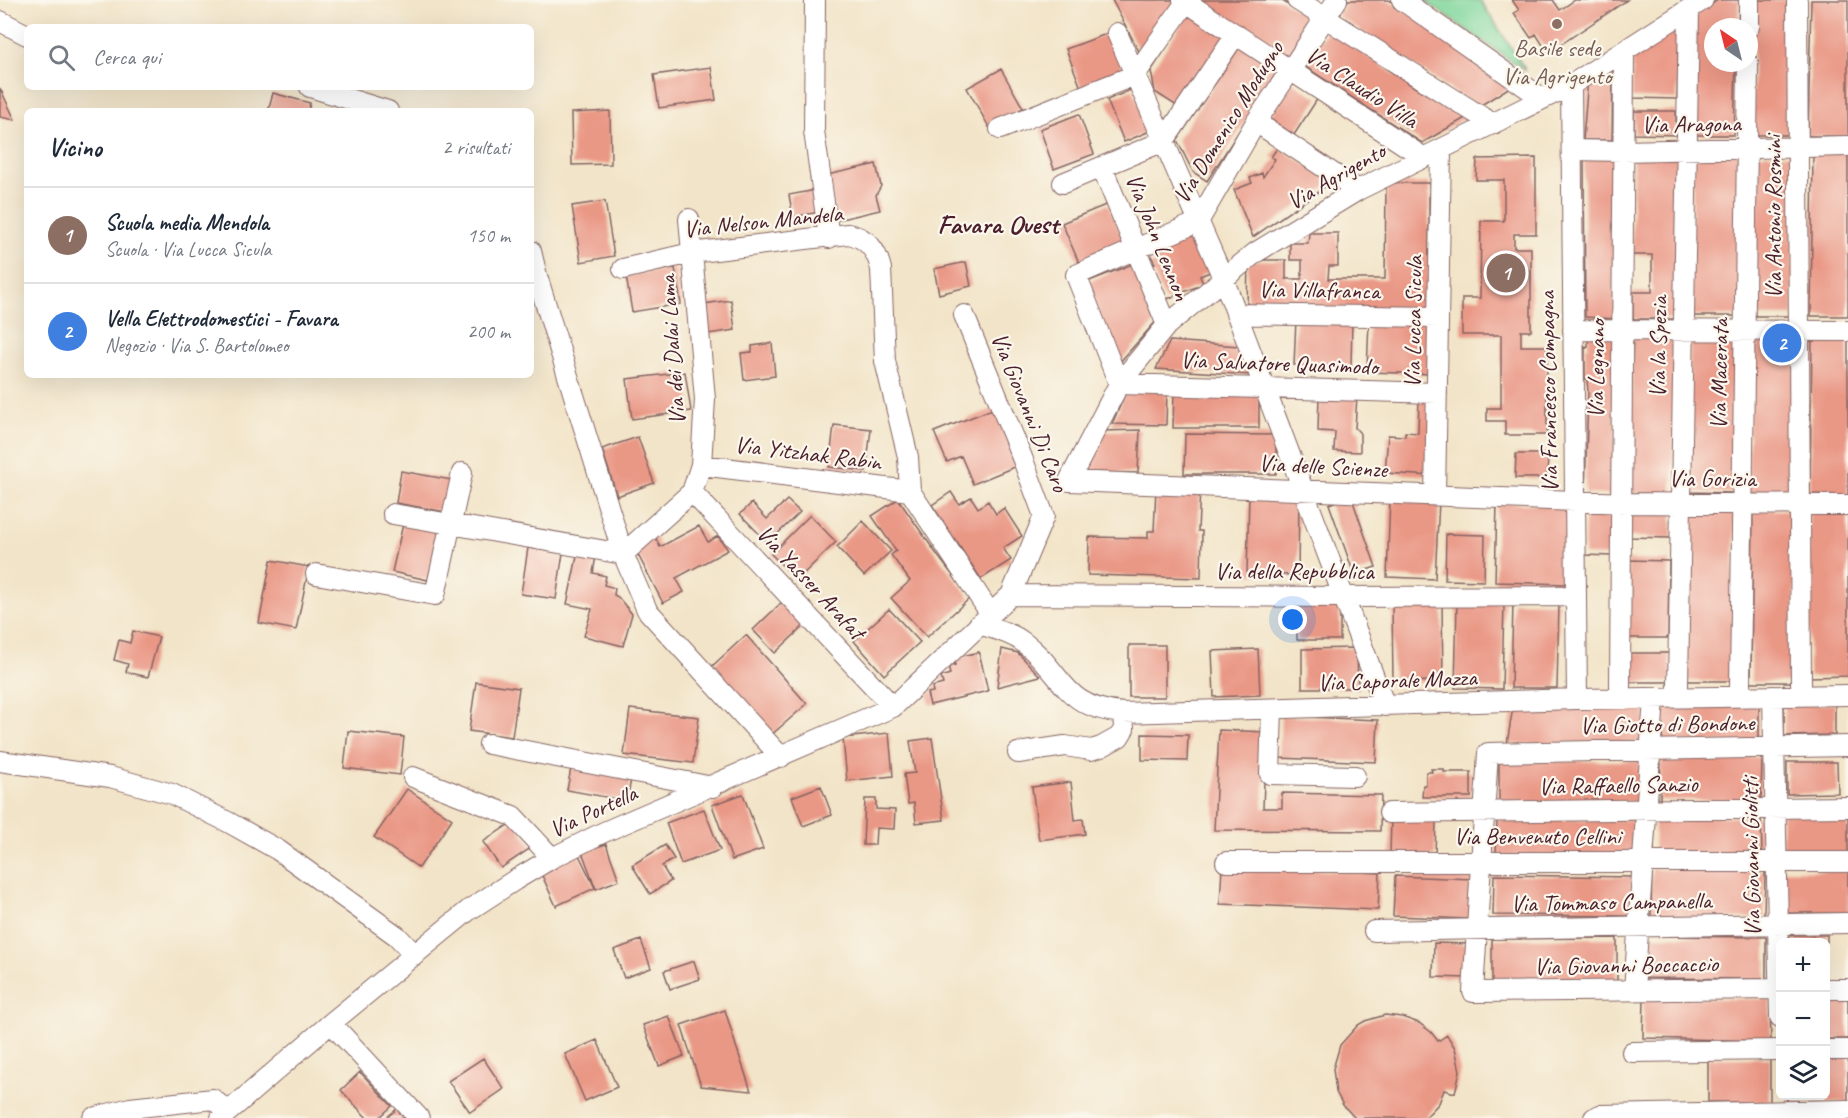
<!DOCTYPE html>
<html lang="it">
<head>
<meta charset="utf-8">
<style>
	body { margin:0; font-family:Caveat,sans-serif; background:#f6f6f7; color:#1f2937 }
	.controls { position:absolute; right:18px; bottom:18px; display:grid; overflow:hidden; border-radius:9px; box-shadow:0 6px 24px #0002 }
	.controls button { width:54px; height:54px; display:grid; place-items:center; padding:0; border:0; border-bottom:2px solid #e0e1e3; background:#fff; color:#1f2937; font:30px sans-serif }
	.compass { position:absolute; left:1704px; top:18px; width:54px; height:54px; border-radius:50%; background:#fff; box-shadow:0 6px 24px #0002; rotate:325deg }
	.you { position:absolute; left:1293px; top:620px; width:21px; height:21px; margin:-15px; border:4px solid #fff; border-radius:50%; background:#1a73e8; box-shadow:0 0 0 9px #1a73e833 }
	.badge { display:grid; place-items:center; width:39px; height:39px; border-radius:50%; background:#d1495b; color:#fff; font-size:20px; font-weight:700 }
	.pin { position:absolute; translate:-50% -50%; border:3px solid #fff; box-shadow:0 2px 6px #0006 }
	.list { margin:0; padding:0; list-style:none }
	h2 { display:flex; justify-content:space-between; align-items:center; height:78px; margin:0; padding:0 24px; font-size:26px }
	h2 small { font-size:20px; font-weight:400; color:#747a83 }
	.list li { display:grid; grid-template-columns:39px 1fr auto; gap:18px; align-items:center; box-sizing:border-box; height:96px; padding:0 24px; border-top:2px solid #e0e1e3 }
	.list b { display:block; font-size:22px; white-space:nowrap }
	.list p { margin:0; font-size:20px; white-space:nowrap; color:#747a83 }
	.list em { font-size:20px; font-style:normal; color:#747a83 }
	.icon { flex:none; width:33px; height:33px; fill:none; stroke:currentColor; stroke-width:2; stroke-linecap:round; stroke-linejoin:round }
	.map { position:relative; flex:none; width:1848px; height:1118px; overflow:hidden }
	.search { position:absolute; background:#fff; box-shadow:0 6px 24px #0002; left:24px; top:24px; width:510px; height:66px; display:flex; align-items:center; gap:15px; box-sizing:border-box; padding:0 21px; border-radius:9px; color:#747a83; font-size:22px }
	.panel { position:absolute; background:#fff; box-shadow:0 6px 24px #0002; left:24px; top:108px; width:510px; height:270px; border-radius:9px }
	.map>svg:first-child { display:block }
	.green { fill:#7fd79c; stroke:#647b64; stroke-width:1.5 }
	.building { fill:#ea9886 }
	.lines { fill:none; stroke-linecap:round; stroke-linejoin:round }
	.minor-casing { stroke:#856462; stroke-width:22 }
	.minor { stroke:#fff; stroke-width:20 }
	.education-dot { fill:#8d6e63; stroke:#fbf7ec; stroke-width:2 }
	.labels { text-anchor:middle; stroke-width:4.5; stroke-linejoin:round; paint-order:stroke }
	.education-label { font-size:24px; fill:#785e54; stroke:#fbf7ec }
	.street-label { font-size:24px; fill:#4a1f2b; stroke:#fbf7ec }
	.quarter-label { font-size:27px; font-weight:bold; fill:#4a1f2b; stroke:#fbf7ec }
</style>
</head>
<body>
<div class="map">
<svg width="1848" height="1118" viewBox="0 0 1848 1118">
	<rect width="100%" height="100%" fill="#fbf7ec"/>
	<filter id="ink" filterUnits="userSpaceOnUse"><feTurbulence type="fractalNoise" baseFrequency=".0167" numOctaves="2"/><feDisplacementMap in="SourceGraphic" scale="12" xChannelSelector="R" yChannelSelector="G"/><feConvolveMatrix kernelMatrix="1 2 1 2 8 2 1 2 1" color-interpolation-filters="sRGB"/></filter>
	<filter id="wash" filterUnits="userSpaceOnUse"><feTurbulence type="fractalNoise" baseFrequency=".008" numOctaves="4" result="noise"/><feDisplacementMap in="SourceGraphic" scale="24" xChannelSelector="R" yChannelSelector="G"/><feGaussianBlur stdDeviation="1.35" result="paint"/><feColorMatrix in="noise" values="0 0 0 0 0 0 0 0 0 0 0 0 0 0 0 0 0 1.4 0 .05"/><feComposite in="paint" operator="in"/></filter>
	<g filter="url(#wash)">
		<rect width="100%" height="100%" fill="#f2e4c8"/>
		<path class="green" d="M 1425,0 L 1480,0 L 1526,71 L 1425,1 Z"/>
		<g id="blocks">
			<path class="building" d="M 1112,0 L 1175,0 L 1177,2 L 1141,55 Z
				M 1191,0 L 1281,0 L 1313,21 L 1287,61 Z
				M 1348,0 L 1389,0 L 1515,84 L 1478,107 L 1338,16 Z
				M 1512,0 L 1553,0 L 1560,10 L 1575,0 L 1627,0 L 1548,53 L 1536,34 L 1531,38 L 1514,13 L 1519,10 Z
				M 1718,0 L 1739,0 L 1738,27 L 1713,27 L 1713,63 L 1736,63 L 1734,135 L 1691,135 L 1694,15 Z
				M 1754,0 L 1794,0 L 1792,135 L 1752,135 Z
				M 1811,0 L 1848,0 L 1848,136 L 1808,136 Z
				M 1190,11 L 1228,36 L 1180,108 L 1155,92 L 1151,71 Z
				M 1679,26 L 1677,99 L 1632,98 L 1633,53 Z
				M 1327,30 L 1416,88 L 1467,117 L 1422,143 L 1304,66 Z
				M 1109,33 L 1124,72 L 1081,88 L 1066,49 Z
				M 1241,45 L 1279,69 L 1207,181 L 1193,172 L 1177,140 Z
				M 711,67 L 716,100 L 659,108 L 654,75 Z
				M 1613,68 L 1612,140 L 1583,140 L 1588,78 Z
				M 1001,69 L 1023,108 L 989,127 L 967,88 Z
				M 1292,82 L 1318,98 L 1294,135 L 1269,118 Z
				M 0,88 L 15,120 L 0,117 Z
				M 1133,89 L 1150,131 L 1124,142 L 1107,100 Z
				M 273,93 L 310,103 L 308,111 L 268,111 Z
				M 610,111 L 611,164 L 572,165 L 571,113 Z
				M 1634,111 L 1676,111 L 1676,135 L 1634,134 Z
				M 1079,114 L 1094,154 L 1054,169 L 1040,129 Z
				M 1278,147 L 1332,182 L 1253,237 L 1234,190 L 1252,183 L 1250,178 L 1262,173 L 1263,177 L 1275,159 L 1271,157 Z
				M 1813,151 L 1848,151 L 1848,316 L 1811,316 Z
				M 1680,153 L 1679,319 L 1633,319 L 1633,292 L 1652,292 L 1652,255 L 1632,255 L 1633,154 Z
				M 1693,153 L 1741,153 L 1739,316 L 1691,316 Z
				M 1614,154 L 1615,319 L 1585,317 L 1584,155 Z
				M 1752,154 L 1793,154 L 1793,316 L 1752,316 Z
				M 1536,158 L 1536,234 L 1514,234 L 1514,248 L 1531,248 L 1531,331 L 1521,331 L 1521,346 L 1547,346 L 1547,435 L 1505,435 L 1505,421 L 1487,421 L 1487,408 L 1501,408 L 1501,335 L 1462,335 L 1462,298 L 1480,298 L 1481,221 L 1504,221 L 1504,180 L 1476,180 L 1477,159 Z
				M 876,164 L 881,186 L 876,195 L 880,210 L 837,220 L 827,175 Z
				M 1386,183 L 1429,183 L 1429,309 L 1247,308 L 1248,260 L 1286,260 L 1286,279 L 1302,279 L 1302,260 L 1290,260 L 1290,243 L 1308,243 L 1309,233 L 1338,233 L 1338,266 L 1329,266 L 1328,279 L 1385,279 Z
				M 816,190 L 819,212 L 793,217 L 789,195 Z
				M 605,201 L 614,256 L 581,262 L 572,206 Z
				M 1108,204 L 1125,243 L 1079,263 L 1062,223 Z
				M 1194,234 L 1210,272 L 1200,276 L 1203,284 L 1165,300 L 1150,265 L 1155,263 L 1150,254 Z
				M 966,262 L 971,286 L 939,294 L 934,269 Z
				M 1135,263 L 1158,319 L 1119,363 L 1087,282 Z
				M 675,268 L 681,304 L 632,312 L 626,276 Z
				M 731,300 L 735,330 L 708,334 L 704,304 Z
				M 1296,319 L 1352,320 L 1351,367 L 1294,365 Z
				M 1369,320 L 1433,322 L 1432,374 L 1367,372 Z
				M 1588,332 L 1617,333 L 1614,495 L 1585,494 L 1588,393 L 1587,379 L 1585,379 L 1585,346 L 1588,347 Z
				M 1633,334 L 1677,334 L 1672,494 L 1629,493 Z
				M 1690,334 L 1737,334 L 1733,493 L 1688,492 Z
				M 1751,334 L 1796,335 L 1795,496 L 1748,494 Z
				M 1812,334 L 1848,335 L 1848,495 L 1810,494 Z
				M 1170,341 L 1239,346 L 1250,375 L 1156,369 Z
				M 772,343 L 775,376 L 744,380 L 741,353 L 752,352 L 752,346 Z
				M 685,372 L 691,411 L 632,419 L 627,379 Z
				M 1127,390 L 1167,390 L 1166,425 L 1112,424 Z
				M 1174,390 L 1259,391 L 1259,428 L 1173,428 Z
				M 1319,394 L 1357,396 L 1355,428 L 1360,433 L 1360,452 L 1334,451 L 1335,432 L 1318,431 Z
				M 1419,396 L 1435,396 L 1433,476 L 1385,473 L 1388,435 L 1405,436 L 1405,432 L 1418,433 Z
				M 995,408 L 1019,465 L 973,484 L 961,456 L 947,462 L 934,432 Z
				M 834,425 L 871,429 L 866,471 L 829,467 Z
				M 1140,430 L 1138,473 L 1081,472 L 1103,431 Z
				M 1185,434 L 1276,435 L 1276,474 L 1184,474 Z
				M 638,437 L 654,483 L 617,496 L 602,449 Z
				M 1516,454 L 1548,454 L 1547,478 L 1515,478 Z
				M 401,471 L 452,480 L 446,512 L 396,503 Z
				M 1156,488 L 1200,489 L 1198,531 L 1202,531 L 1201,578 L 1088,575 L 1089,537 L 1148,538 L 1148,531 L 1154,531 Z
				M 951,492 L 959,504 L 971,497 L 978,508 L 988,501 L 996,514 L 1004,508 L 1022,536 L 1003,548 L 1011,560 L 981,579 L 932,505 Z
				M 1249,494 L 1299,495 L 1298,575 L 1247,574 Z
				M 1351,496 L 1376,567 L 1354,574 L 1329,504 Z
				M 898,499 L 938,556 L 970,598 L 927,637 L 891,598 L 910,581 L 891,555 L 896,551 L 872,516 Z
				M 1390,499 L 1439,501 L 1435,579 L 1387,577 Z
				M 787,500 L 800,512 L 768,543 L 740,514 L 752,503 L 767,519 Z
				M 1497,503 L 1569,505 L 1566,584 L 1495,582 Z
				M 1689,510 L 1735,510 L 1732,681 L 1685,681 Z
				M 1753,510 L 1795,510 L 1795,682 L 1751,682 Z
				M 1585,511 L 1613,512 L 1612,556 L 1584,555 Z
				M 1809,511 L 1848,511 L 1848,676 L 1809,677 Z
				M 1628,513 L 1672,513 L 1672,538 L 1628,537 Z
				M 810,515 L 836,542 L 797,580 L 771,554 Z
				M 863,521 L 891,551 L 864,576 L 837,547 Z
				M 403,524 L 439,532 L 428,580 L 392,572 Z
				M 699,526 L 708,542 L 718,536 L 728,550 L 676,578 L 684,592 L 663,603 L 635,549 L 655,536 L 660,547 Z
				M 1446,534 L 1485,535 L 1484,581 L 1445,580 Z
				M 528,548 L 563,553 L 556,599 L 521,594 Z
				M 578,552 L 596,556 L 593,573 L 606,576 L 604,585 L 615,588 L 614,595 L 618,597 L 632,614 L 623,646 L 584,636 L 592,609 L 567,604 Z
				M 271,560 L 309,567 L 296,630 L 259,623 Z
				M 1628,560 L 1669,561 L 1668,638 L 1627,638 Z
				M 784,600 L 806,624 L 775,653 L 753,630 Z
				M 1457,601 L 1504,602 L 1502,689 L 1455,688 Z
				M 1392,602 L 1442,602 L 1443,681 L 1393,682 Z
				M 1513,602 L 1559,603 L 1557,688 L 1511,688 Z
				M 1340,605 L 1340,640 L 1297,640 L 1297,606 Z
				M 889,609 L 920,642 L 884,675 L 854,641 Z
				M 133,631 L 159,637 L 148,677 L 126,672 L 128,664 L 114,660 L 119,640 L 130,643 Z
				M 746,635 L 807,704 L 770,736 L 710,668 Z
				M 1129,645 L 1165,645 L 1165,697 L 1129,697 Z
				M 1357,648 L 1358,688 L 1302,688 L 1302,649 Z
				M 1002,649 L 1018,653 L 1040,676 L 997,687 Z
				M 1258,649 L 1260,695 L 1214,697 L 1212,651 Z
				M 979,652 L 988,691 L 930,705 L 927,693 L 933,692 L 932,687 L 943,684 L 941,677 L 950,674 L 948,666 L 955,665 L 954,658 Z
				M 1628,653 L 1669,653 L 1671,682 L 1628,682 Z
				M 476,682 L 519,688 L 512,737 L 469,731 Z
				M 1759,701 L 1759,743 L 1662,742 L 1662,703 Z
				M 1784,704 L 1835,704 L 1835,735 L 1784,736 Z
				M 1645,706 L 1644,743 L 1507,744 L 1513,707 Z
				M 630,709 L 699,717 L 693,763 L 624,755 Z
				M 1281,716 L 1378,720 L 1376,762 L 1279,758 Z
				M 1219,730 L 1266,732 L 1263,808 L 1282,808 L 1282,793 L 1381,795 L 1380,831 L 1214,830 Z
				M 348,731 L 404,737 L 400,775 L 344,768 Z
				M 889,733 L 893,776 L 847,781 L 843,738 Z
				M 1142,734 L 1188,735 L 1187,761 L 1142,760 Z
				M 932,738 L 944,820 L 916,823 L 914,803 L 908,804 L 904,774 L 915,773 L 910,741 Z
				M 1661,757 L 1762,757 L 1761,800 L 1660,800 Z
				M 1499,761 L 1640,761 L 1640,802 L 1499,802 Z
				M 1787,762 L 1837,762 L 1838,793 L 1787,794 Z
				M 571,768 L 631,779 L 627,801 L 567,790 Z
				M 1431,769 L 1444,769 L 1444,772 L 1471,772 L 1471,797 L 1422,797 L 1423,785 L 1426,785 L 1426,772 L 1432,772 Z
				M 1071,782 L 1075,820 L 1083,819 L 1085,834 L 1039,840 L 1032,787 Z
				M 821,786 L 832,815 L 803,826 L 792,797 Z
				M 407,789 L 452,819 L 419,868 L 374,837 Z
				M 743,794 L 763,849 L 732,860 L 712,805 Z
				M 865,799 L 876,799 L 876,809 L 895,810 L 894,829 L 876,828 L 875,845 L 863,845 Z
				M 704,809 L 720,850 L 681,864 L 666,823 Z
				M 1848,813 L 1848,855 L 1782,855 L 1782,814 Z
				M 1655,816 L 1761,817 L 1762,854 L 1654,854 Z
				M 1391,818 L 1436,819 L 1435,856 L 1390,855 Z
				M 1497,819 L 1637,820 L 1637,856 L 1496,856 Z
				M 514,821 L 532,847 L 501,868 L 483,842 Z
				M 606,844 L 619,880 L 596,889 L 582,852 Z
				M 665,845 L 674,859 L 662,866 L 671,881 L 650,894 L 632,865 Z
				M 578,853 L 595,888 L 556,906 L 540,871 Z
				M 1222,866 L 1380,873 L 1378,910 L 1220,904 Z
				M 1652,869 L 1765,871 L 1764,918 L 1651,917 Z
				M 1783,870 L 1848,871 L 1848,913 L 1783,913 Z
				M 1494,875 L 1632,877 L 1631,916 L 1493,915 Z
				M 1395,876 L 1473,879 L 1471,919 L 1393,916 Z
				M 1783,935 L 1827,935 L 1827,942 L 1783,942 Z
				M 1644,936 L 1766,937 L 1766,979 L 1644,978 Z
				M 1617,938 L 1617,983 L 1492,983 L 1492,939 Z
				M 641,940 L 651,968 L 624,978 L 614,950 Z
				M 1434,943 L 1471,944 L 1469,978 L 1433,977 Z
				M 694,961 L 700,979 L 670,989 L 664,971 Z
				M 1826,997 L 1848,997 L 1848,1039 L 1826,1039 Z
				M 1644,998 L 1770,999 L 1771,1041 L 1643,1038 Z
				M 725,1010 L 736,1046 L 751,1091 L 701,1086 L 681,1025 Z
				M 1385,1015 L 1402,1017 L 1419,1023 L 1431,1032 L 1438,1041 L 1447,1035 L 1455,1048 L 1460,1071 L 1455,1093 L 1444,1090 L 1439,1103 L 1425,1118 L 1355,1118 L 1343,1105 L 1336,1092 L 1333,1069 L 1340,1045 L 1358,1025 L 1365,1021 Z
				M 669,1016 L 684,1056 L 659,1066 L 643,1025 Z
				M 597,1040 L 617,1087 L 585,1101 L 565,1054 Z
				M 1848,1057 L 1848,1102 L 1787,1102 L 1787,1096 L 1826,1096 L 1826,1058 Z
				M 483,1058 L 504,1089 L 470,1112 L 448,1081 Z
				M 1708,1058 L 1770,1058 L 1770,1102 L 1708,1102 Z
				M 360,1072 L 392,1106 L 379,1118 L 367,1118 L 341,1090 Z
				M 397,1109 L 405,1118 L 386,1118 Z"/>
		</g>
	</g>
	<g filter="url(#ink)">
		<use href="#blocks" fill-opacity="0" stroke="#856462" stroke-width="1.5"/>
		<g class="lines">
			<g class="minor-casing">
				<path id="minor" d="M 815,0 L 814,131 L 829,238
					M 1183,0 L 1423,157
					M 1297,0 L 1493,124
					M 1337,0 L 1256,122 L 1198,222 L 1076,275 L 1119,384 L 1437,393
					M 1402,0 L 1543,99
					M 1703,0 L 1571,85 L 1358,190 L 1255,253 L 1167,325 L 1119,384 L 1069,481 L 1627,503 L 1848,505
					M 1797,0 L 1801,685
					M 0,21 L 27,35
					M 1749,27 L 1749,0
					M 1117,33 L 1223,278 L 1385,706
					M 1571,85 L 1577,699
					M 310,87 L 388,111
					M 1256,122 L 1358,190
					M 1000,129 L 1135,75 L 1186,2
					M 1572,150 L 1623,151 L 1848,146
					M 1102,167 L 1167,325
					M 1063,183 L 1164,141 L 1236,34
					M 531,251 L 537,276 L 623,554 L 692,492 L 701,465 L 705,399 L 689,219
					M 623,269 L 691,253 L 848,234 C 867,237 877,251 881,269 L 885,361 L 908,457 L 910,491 L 990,613
					M 1236,314 L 1438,317
					M 1573,330 L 1848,331
					M 701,465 L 910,491
					M 692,492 L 893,707
					M 1435,496 L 1441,149
					M 393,514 L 623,554 L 647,610 L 781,757
					M 316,574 L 435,595 L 462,473
					M 1011,595 L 1342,597 L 1576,596
					M 979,624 C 994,629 1010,632 1023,642 C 1065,673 1060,707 1123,713 L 1577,699 L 1848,695
					M 1678,686 L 1689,9
					M 1740,686 L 1748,63
					M 1620,687 L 1624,51
					M 1773,696 L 1780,1017
					M 1272,709 L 1270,774 L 1355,776
					M 489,744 L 713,787
					M 1018,753 L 1065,746 L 1091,750 L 1101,747 L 1119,737 L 1124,729 L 1123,713
					M 0,761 L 110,777 L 172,794 L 228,822 L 278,850 L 397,936 L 415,955
					M 413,777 L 513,816 L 552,858
					M 1389,813 L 1848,807
					M 1226,862 L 1848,862
					M 1374,931 L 1848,923
					M 1780,989 L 1473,992 L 1488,753 L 1848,746
					M 1826,989 L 1848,989
					M 1634,991 L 1654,698
					M 331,1023 L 419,1118
					M 1826,1050 L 1848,1050
					M 1632,1052 L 1780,1050
					M 93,1118 L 130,1108 L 213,1099 L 228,1112
					M 221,1118 L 331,1023 L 469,910 L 515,880 L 552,858 L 604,832 L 893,707 L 1011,595 L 1044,516 L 1023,460 L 964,315
					M 1594,1118 L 1600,1115 L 1848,1110"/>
			</g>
			<use href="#minor" class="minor"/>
		</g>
	</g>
	<circle class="education-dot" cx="1557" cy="24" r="6"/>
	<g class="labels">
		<g class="education-label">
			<text x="1557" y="56">Basile sede<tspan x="1557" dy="28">Via Agrigento</tspan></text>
		</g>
		<g class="street-label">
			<text transform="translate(1362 87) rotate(33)" y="8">Via Claudio Villa</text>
			<text transform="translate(1228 122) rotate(-58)" y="8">Via Domenico Modugno</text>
			<text transform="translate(1691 124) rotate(-1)" y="8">Via Aragona</text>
			<text transform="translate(1336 176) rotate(-30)" y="8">Via Agrigento</text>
			<text transform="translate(1773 217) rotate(-90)" y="8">Via Antonio Rosmini</text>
			<text transform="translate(763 221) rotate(-6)" y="8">Via Nelson Mandela</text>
			<text transform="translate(1158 237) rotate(68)" y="8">Via John Lennon</text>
			<text transform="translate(1319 290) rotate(1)" y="8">Via Villafranca</text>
			<text transform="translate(1413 322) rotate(-89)" y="8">Via Lucca Sicula</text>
			<text transform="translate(1658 347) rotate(-89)" y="8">Via la Spezia</text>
			<text transform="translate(672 350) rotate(-94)" y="8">Via dei Dalai Lama</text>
			<text transform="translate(1279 363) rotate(2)" y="8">Via Salvatore Quasimodo</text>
			<text transform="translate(1596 369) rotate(-89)" y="8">Via Legnano</text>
			<text transform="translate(1719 374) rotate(-89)" y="8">Via Macerata</text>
			<text transform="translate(1548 392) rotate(-91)" y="8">Via Francesco Compagna</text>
			<text transform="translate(1030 412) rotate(68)" y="8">Via Giovanni Di Caro</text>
			<text transform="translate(808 453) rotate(7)" y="8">Via Yitzhak Rabin</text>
			<text transform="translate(1323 466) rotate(3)" y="8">Via delle Scienze</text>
			<text x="1712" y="486">Via Gorizia</text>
			<text x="1294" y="579">Via della Repubblica</text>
			<text transform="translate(811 582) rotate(47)" y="8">Via Yasser Arafat</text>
			<text transform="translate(1397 680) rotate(-2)" y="8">Via Caporale Mazza</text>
			<text transform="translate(1667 724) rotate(-1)" y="8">Via Giotto di Bondone</text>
			<text transform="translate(1618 785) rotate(-1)" y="8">Via Raffaello Sanzio</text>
			<text transform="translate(593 811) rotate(-25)" y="8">Via Portella</text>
			<text x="1537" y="844">Via Benvenuto Cellini</text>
			<text transform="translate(1751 857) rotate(-91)" y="8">Via Giovanni Giolitti</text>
			<text transform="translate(1611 902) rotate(-1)" y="8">Via Tommaso Campanella</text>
			<text transform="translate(1626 965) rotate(-1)" y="8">Via Giovanni Boccaccio</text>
		</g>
		<g class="quarter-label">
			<text x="998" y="233">Favara Ovest</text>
		</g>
	</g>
</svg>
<div class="controls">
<button>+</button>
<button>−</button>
<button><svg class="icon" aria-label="layers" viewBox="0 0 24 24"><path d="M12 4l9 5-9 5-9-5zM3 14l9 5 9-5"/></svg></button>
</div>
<svg class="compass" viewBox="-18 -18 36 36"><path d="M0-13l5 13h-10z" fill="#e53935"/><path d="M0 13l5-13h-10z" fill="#747a83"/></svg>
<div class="you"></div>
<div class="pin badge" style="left:1506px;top:273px;background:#8d6e63">1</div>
<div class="pin badge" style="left:1782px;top:343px;background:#3f7fe0">2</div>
<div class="search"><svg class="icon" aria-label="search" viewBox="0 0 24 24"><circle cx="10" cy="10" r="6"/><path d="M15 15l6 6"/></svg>Cerca qui</div>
<section class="panel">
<h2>Vicino<small>2 risultati</small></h2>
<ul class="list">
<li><span class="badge" style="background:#8d6e63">1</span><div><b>Scuola media Mendola</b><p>Scuola · Via Lucca Sicula</p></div><em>150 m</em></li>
<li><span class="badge" style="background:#3f7fe0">2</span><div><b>Vella Elettrodomestici - Favara</b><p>Negozio · Via S. Bartolomeo</p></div><em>200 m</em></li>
</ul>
</section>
</div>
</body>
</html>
